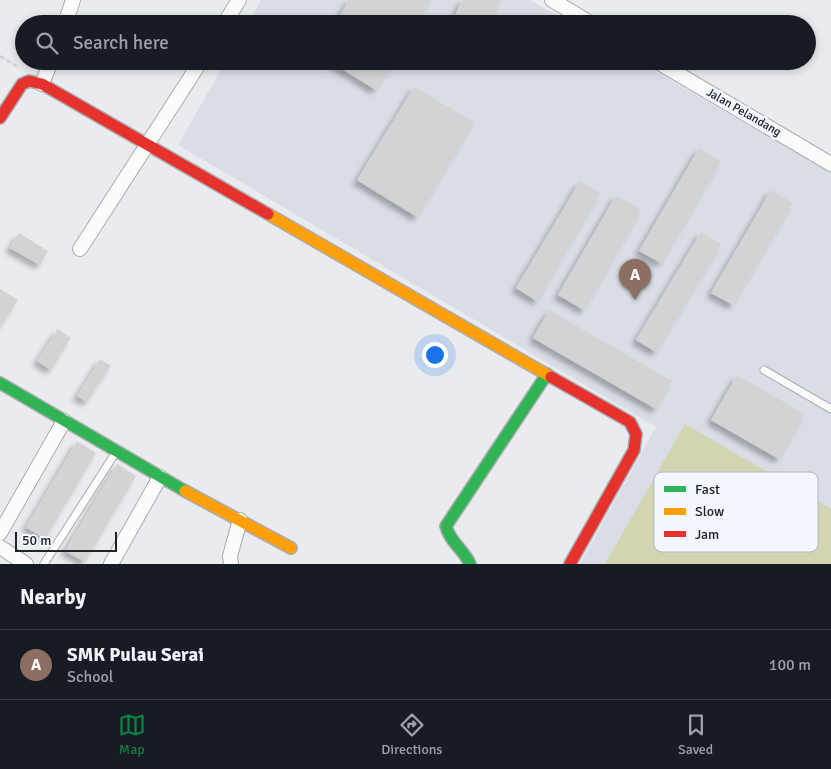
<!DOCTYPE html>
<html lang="en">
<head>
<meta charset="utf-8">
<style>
	body { margin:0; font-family:Signika,sans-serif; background:#242831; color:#f1f3f6 }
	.scale { position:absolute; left:15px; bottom:12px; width:102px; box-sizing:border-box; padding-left:5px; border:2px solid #212326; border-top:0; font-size:14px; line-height:18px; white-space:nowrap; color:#212326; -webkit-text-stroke:4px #f3f7ff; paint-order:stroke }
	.you { position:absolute; left:434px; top:354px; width:18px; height:18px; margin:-12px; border:4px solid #fff; border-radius:50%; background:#1a73e8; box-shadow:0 0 0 8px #1a73e833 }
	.badge { display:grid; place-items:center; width:32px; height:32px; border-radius:50%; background:#0b8043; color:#fff; font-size:16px; font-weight:700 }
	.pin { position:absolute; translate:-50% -41px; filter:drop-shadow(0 1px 2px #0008) }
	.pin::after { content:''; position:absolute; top:26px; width:18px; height:15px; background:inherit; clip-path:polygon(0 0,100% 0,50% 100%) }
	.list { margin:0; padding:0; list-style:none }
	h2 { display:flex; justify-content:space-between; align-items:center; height:65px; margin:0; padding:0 20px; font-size:21px }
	h2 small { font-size:16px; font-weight:400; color:#9ea1a6 }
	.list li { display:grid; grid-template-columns:32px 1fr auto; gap:15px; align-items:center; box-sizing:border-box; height:70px; padding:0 20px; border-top:1px solid #363941 }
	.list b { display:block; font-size:19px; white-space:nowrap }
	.list p { margin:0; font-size:16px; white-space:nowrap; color:#9ea1a6 }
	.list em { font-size:16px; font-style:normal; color:#9ea1a6 }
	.icon { flex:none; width:28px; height:28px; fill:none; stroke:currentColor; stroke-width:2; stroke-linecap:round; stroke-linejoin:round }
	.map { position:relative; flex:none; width:831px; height:564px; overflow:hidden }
	.search { position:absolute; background:#171b24; box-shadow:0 2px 8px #0003; left:15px; right:15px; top:15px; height:55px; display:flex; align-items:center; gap:12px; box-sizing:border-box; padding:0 18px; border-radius:28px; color:#9ea1a6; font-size:19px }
	.sheet { height:135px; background:#171b24 }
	nav { display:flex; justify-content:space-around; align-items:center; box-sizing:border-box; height:70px; border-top:1px solid #363941; background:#171b24; font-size:14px; color:#9ea1a6 }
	nav a { display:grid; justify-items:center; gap:2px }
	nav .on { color:#0b8043 }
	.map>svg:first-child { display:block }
	.built { fill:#d8dde6 }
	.green { fill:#d2d4b2 }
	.building { fill:#d4d3d4; filter:url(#shadow) }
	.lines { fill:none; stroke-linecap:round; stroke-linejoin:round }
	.lane-casing { stroke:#abacaf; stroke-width:9 }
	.street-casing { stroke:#abacaf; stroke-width:16 }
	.fast-casing { stroke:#abacaf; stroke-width:14 }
	.slow-casing { stroke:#abacaf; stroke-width:14 }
	.jam-casing { stroke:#abacaf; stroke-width:14 }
	.path { stroke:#d0d1d2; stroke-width:2.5; stroke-dasharray:5 2.5; stroke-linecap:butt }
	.lane { stroke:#fcfcfd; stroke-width:7 }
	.street { stroke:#fcfcfd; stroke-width:14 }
	.fast { stroke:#30b455; stroke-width:11 }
	.slow { stroke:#ff9f0a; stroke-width:11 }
	.jam { stroke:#e5322d; stroke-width:11 }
	.labels { text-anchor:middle; stroke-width:5; stroke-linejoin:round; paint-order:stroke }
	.street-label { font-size:12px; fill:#212326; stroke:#f3f7ff }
	.key { fill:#f3f7ff; stroke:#b4b7be; stroke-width:1 }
	.key-label { font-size:14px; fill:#212326 }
</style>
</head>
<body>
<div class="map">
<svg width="831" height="564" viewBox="0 0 831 564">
	<defs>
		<filter id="shadow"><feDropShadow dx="-4.5" dy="4.5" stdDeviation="2.5" flood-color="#0004"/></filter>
	</defs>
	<rect width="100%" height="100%" fill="#e9ebef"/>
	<path class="built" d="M 261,0 L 530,0 L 571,24 L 248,24 Z
		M 226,61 L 637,61 L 831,172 L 831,564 L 580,564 L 656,427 L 178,145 Z"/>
	<path class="green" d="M 685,424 L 831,509 L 831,564 L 605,564 Z"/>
	<path class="building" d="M 349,0 L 431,0 L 416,24 L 335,24 Z
		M 462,0 L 501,0 L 490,24 L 451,24 Z
		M 329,61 L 394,61 L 376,90 Z
		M 414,87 L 474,122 L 417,217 L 357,180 Z
		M 699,148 L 721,161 L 661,263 L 639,251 Z
		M 580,181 L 600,193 L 537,301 L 516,288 Z
		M 771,190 L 793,203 L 733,305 L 711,293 Z
		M 616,195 L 641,210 L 584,310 L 558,295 Z
		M 701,232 L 721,244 L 656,352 L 636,340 Z
		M 19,233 L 48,251 L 40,265 L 10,248 Z
		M 0,289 L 18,300 L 2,325 L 0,324 Z
		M 549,310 L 672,381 L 656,409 L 533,338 Z
		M 58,329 L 71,338 L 51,370 L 37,361 Z
		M 100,359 L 111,366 L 87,402 L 77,396 Z
		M 737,375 L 805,414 L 779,459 L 711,420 Z
		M 77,441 L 96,453 L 45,539 L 26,527 Z
		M 117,464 L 136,476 L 85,562 L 65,551 Z"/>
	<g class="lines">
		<g class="lane-casing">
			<path id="lane" d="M 764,370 L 831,409
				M 44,564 L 116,452"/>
		</g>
		<g class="street-casing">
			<path id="street" d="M 552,0 L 592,24
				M 65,24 L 73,0
				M 224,24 L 239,0
				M 656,61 L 831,164
				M 42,84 L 51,61
				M 80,249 L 201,61
				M 0,533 L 64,421
				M 0,547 L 26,564
				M 111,564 L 160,477
				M 231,564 L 230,556 L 240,520"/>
		</g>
		<g class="fast-casing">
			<path id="fast" d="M 0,383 L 185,491
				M 470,564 C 464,550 449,541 446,526 L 547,374"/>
		</g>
		<g class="slow-casing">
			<path id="slow" d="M 268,214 L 551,377
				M 185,491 L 291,548"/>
		</g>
		<g class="jam-casing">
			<path id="jam" d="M 0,118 L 22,84 L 29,81 L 42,84 L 268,214
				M 551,377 L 630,422 L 636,434 L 634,450 L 570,564"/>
		</g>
		<path class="path" d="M 0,56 L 18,67"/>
		<use href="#lane" class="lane"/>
		<use href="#street" class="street"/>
		<use href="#fast" class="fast"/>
		<use href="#slow" class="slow"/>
		<use href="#jam" class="jam"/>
	</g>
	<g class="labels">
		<g class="street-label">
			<text transform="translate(744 112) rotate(30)" y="4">Jalan Pelandang</text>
		</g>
	</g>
	<rect x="654" y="472" width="164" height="80" rx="8" class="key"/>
	<rect x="664" y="486" width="22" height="6" fill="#30b455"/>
	<rect x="664" y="508" width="22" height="7" fill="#ff9f0a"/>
	<rect x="664" y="531" width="22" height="6" fill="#e5322d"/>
	<g class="key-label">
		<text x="695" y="494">Fast</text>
		<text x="695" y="516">Slow</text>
		<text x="695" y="539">Jam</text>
	</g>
</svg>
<div class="scale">50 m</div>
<div class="you"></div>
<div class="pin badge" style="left:635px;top:300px;background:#8d6e63">A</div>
<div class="search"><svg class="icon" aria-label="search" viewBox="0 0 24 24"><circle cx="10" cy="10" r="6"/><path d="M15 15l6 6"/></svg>Search here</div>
</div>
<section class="sheet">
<h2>Nearby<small></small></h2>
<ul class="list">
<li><span class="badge" style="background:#8d6e63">A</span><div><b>SMK Pulau Serai</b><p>School</p></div><em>100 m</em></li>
</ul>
</section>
<nav>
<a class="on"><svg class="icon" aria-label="map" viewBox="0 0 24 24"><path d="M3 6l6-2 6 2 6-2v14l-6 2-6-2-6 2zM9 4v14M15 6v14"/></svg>Map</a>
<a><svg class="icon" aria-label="directions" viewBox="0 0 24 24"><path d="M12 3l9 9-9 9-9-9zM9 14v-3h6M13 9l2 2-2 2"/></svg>Directions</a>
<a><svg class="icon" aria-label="saved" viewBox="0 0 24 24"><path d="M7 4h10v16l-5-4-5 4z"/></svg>Saved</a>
</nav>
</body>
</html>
